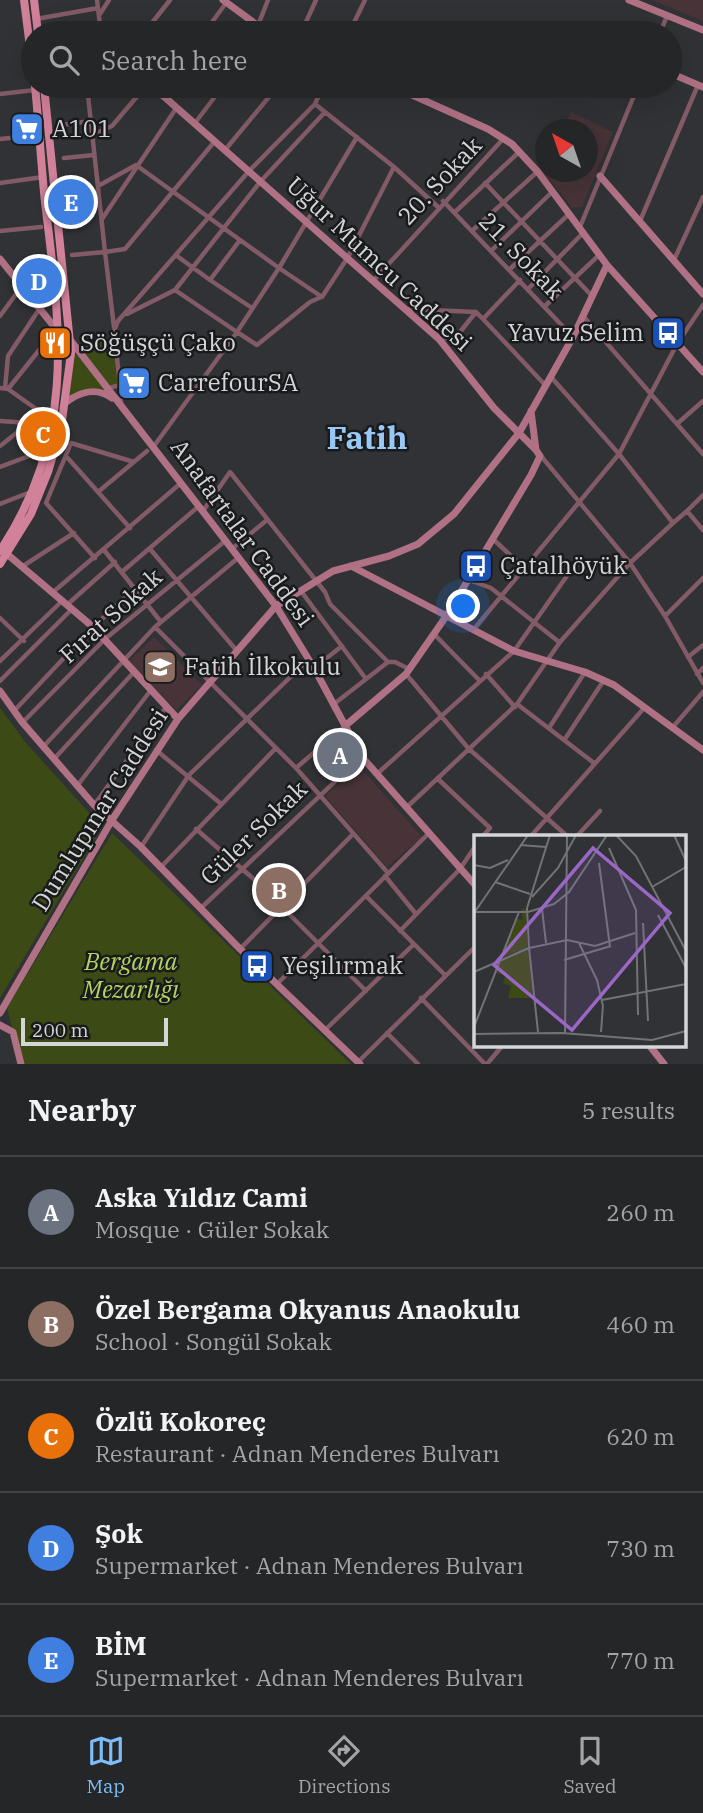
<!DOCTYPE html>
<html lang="en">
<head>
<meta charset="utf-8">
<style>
	body { margin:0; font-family:"IBM Plex Serif",serif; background:#2c2e30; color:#f1f3f6 }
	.compass { position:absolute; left:535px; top:119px; width:63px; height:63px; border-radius:50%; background:#242628; box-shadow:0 7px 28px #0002; rotate:320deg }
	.scale { position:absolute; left:21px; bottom:18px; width:147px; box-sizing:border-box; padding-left:7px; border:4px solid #d3d5d7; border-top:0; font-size:19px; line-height:24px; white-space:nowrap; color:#d3d5d7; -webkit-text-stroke:5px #191a1b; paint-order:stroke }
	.you { position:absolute; left:464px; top:607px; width:24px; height:24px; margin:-18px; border:5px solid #fff; border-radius:50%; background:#1a73e8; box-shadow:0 0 0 10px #1a73e833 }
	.badge { display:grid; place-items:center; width:46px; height:46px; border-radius:50%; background:#7dbef9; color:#fff; font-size:23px; font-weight:700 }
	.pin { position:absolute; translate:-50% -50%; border:4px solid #fff; box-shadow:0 2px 7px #0006 }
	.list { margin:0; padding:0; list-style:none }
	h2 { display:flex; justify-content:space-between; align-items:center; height:91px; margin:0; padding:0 28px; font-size:30px }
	h2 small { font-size:23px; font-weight:400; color:#a3a5a8 }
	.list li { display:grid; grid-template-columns:46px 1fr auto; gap:21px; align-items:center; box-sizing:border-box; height:112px; padding:0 28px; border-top:2px solid #414345 }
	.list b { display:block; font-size:26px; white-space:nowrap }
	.list p { margin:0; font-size:23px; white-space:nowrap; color:#a3a5a8 }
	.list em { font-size:23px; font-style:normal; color:#a3a5a8 }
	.icon { flex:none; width:38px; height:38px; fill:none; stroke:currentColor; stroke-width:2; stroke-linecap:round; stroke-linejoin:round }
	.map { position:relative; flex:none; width:703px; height:1064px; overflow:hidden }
	.search { position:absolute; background:#242628; box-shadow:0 7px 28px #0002; left:21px; right:21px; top:21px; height:77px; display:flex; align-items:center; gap:18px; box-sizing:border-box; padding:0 24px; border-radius:38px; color:#a3a5a8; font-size:26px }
	.sheet { height:651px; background:#242628 }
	nav { display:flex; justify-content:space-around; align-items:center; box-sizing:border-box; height:98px; border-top:2px solid #414345; background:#242628; font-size:19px; color:#a3a5a8 }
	nav a { display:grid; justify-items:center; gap:4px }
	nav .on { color:#7dbef9 }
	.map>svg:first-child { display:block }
	.education { fill:#473338 }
	.green { fill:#3c4a15 }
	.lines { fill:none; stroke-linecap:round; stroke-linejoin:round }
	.street { stroke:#825b66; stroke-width:4.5 }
	.secondary { stroke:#af7183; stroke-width:7 }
	.primary { stroke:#d18199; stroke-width:8 }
	.labels { text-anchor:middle; stroke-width:5; stroke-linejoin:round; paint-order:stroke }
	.poi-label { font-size:24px; fill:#d3d5d7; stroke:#191a1b; text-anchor:start }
	.street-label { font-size:24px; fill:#d3d5d7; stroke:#191a1b }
	.park-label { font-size:24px; font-style:italic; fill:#b3d45f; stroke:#191a1b }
	.district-label { font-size:32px; font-weight:bold; fill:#9ac8f5; stroke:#191a1b }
	.inset-road { fill:none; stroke:#717376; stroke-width:2 }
	.view { fill:#9a67c7; fill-opacity:0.15; stroke:#9a67c7; stroke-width:3.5 }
	.inset-edge { fill:none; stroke:#d3d5d7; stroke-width:3.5 }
</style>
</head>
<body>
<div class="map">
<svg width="703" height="1064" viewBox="0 0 703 1064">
	<rect width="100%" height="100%" fill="#303235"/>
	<path class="education" d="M 652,0 L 703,0 L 703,21 Z
		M 571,112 L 613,132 L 582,207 L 572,208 L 546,175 L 547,172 L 588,172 L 588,130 L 564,129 Z
		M 154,637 L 202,685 L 176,710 L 129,661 Z
		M 359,766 L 422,837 L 387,867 L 325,796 Z"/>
	<path class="green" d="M 115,337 L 120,385 L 108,388 L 121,404 L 91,391 L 65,403 L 71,351 L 83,359 L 78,350 L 82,342 Z
		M 0,708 L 26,743 L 102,827 L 0,998 Z
		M 112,833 L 351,1064 L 22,1064 L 7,1008 Z"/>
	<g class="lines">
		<path class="street" d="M 97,0 L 101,33
			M 100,14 L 109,0
			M 36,19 L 98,8
			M 144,33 L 170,0
			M 204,33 L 226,3
			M 255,33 L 268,0
			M 301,33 L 316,0
			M 349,33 L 365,0
			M 660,33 L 667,16
			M 45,89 L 86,86
			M 160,92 L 165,86
			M 0,94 L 35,90
			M 315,104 L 394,167 L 438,207
			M 195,123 L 223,86
			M 61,125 L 91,121
			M 92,135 L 112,126 L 146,86
			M 0,139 L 39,135
			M 225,150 L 278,86
			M 64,158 L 94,155
			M 0,183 L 43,177
			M 485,183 L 592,296
			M 98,186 L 136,165 L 279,268 L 357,137
			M 65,196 L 98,191
			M 443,201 L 572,336
			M 455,212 L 519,152
			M 102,219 L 177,107
			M 640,221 L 698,85
			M 580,227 L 638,86
			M 473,230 L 537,172
			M 0,231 L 41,227
			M 492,250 L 552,192
			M 72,255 L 105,252 L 87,86
			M 177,256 L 210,280 L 240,240
			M 674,260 L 703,197
			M 510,269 L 569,214
			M 210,280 L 252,308
			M 374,280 L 503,139
			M 520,280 L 483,319 L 546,386
			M 528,289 L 583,233
			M 175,290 L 237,332 L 279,268 L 322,297 L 348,257 L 394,167
			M 545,306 L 599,255
			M 407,309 L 476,312
			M 127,314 L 175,290 L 260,182 L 325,112
			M 0,316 L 22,286
			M 584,317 L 703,454
			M 114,327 L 105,252 L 125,249 L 215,141
			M 439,339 L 456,337 L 476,312 L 483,319
			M 551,377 L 619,454 L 673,523 L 687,511
			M 120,385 L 121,403
			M 0,388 L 8,389 L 53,421
			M 5,388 L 8,356 L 40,308
			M 109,388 L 120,385 L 114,331 L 118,321 L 249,171 L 315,104 L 323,86
			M 8,389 L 56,329
			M 0,421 L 29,423
			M 678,423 L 703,401
			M 0,446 L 29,423 L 52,426
			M 154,446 L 237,332 L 257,345 L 310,302 L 321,297
			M 66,456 L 130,528
			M 541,456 L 630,563 L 665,616 L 703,683
			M 0,467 L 45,450
			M 98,492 L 147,451
			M 703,495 L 687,511 L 703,530
			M 0,504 L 28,493
			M 203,511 L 230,472 L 325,592 L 330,604 L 388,662 L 395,662 L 409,669
			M 493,539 L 524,568
			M 233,548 L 267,520
			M 150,549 L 237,651
			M 104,550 L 161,622
			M 95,558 L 46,503 L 71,443 L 134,462
			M 23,566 L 74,533
			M 123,571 L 199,506
			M 469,580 L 491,588 L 559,642
			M 301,591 L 366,679
			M 52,593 L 181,483
			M 68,604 L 115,562
			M 665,616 L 703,578
			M 0,618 L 24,641
			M 155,627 L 296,768 L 388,873
			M 474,629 L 619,454 L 677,344 L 703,305
			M 434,634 L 479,680
			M 688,657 L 703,645
			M 0,661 L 62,601
			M 314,668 L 342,646
			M 406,674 L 468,748 L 567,836
			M 486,674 L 515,707
			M 697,674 L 703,668
			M 0,681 L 71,610
			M 334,704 L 388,662
			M 517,704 L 594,763
			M 14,711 L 93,627 L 135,589
			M 23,722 L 105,639 L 225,541
			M 673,727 L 703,692
			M 549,728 L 585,672
			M 565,739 L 604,680
			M 43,747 L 155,627 L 238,558
			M 156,750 L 220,803
			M 54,759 L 134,672
			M 296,768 L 345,726
			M 378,773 L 514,651 L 569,573
			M 438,779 L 490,828 L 483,836
			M 77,786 L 151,690
			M 94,805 L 167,706
			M 407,807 L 517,704 L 560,642 L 630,563 L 673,523
			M 196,829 L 256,881 L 366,991
			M 531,836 L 645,707
			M 577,836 L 600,811
			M 141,847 L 189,775 L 309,659
			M 161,867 L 276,748
			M 385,876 L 416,914
			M 367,897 L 445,975
			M 201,908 L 361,757
			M 400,931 L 460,869 L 476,845
			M 240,949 L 353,834
			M 277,984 L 429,833
			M 421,998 L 485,1064
			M 324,1031 L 413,945
			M 387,1033 L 418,1064
			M 358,1062 L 476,946
			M 487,1064 L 503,1045"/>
		<path class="secondary" d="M 223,0 L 268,33
			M 629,0 L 703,30
			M 670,73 L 703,87
			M 152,86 L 439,339 L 494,408 L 536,450
			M 392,86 L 488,129 L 512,144 L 538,172 L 607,265 L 703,372
			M 600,176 L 703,294
			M 0,259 L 56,329 L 71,341 L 276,606 L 314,668 L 362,757 L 476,886
			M 65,403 C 81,391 96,387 112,398
			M 7,554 L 93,627 L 178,719
			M 351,566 L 514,651 L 585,672 L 614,685 L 703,750
			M 0,691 L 22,722 L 94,805 L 141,847 L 240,949 L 360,1064
			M 345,726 L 406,674 L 447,615 L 531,475 L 540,456 L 536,450 L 531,411
			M 0,1013 L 112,820 L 178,719 L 276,606 L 333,571 L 389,556 L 418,544 L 454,514 L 519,433 L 573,337 L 607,265
			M 0,1025 L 13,1032 L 21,1064
			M 649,1045 L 664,1064"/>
		<path class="primary" d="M 24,0 L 33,71
			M 34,0 L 38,33
			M 0,551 C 76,435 61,333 45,202 C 41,164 39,125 35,86
			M 0,564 L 31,514 L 48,472 L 61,428 L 71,353 L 44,86"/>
	</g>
	<defs>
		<g id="supermarket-square" transform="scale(1.75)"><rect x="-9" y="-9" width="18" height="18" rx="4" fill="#3f7fe0" stroke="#191a1b"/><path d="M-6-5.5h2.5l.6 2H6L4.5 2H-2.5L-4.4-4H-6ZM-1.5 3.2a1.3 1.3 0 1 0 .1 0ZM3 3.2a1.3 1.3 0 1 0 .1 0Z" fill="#fff"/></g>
		<g id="bus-square" transform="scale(1.75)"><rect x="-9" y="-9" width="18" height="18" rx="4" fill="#1a4fb4" stroke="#191a1b"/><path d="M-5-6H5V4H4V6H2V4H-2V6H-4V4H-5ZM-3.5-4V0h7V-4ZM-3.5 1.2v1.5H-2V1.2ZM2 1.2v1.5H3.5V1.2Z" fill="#fff"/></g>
		<g id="restaurant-square" transform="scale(1.75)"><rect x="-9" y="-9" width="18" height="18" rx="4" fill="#e8710a" stroke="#191a1b"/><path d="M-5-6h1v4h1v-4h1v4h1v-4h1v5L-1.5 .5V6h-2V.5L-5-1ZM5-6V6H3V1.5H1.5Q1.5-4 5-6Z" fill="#fff"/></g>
		<g id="school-square" transform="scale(1.75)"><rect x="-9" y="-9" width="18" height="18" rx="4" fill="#8d6e63" stroke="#191a1b"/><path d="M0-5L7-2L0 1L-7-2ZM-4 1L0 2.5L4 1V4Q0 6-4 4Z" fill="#fff"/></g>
	</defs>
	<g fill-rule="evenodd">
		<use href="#supermarket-square" x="27" y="129"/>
		<use href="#bus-square" x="668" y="333"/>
		<use href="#restaurant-square" x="55" y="343"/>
		<use href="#supermarket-square" x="134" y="383"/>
		<use href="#bus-square" x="476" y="566"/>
		<use href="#school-square" x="160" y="667"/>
		<use href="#bus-square" x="257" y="966"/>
	</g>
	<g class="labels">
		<g class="poi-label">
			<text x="52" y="137">A101</text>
			<text x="644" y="341" text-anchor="end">Yavuz Selim</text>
			<text x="80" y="351">Söğüşçü Çako</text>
			<text x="158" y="391">CarrefourSA</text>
			<text x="500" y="574">Çatalhöyük</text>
			<text x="184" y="675">Fatih İlkokulu</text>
			<text x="282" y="974">Yeşilırmak</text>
		</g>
		<g class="street-label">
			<text transform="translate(440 181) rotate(-47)" y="8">20. Sokak</text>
			<text transform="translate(521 256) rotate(46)" y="8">21. Sokak</text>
			<text transform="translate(379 264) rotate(43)" y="8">Uğur Mumcu Caddesi</text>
			<text transform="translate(242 533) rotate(54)" y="8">Anafartalar Caddesi</text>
			<text transform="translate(111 616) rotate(-42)" y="8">Fırat Sokak</text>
			<text transform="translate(100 810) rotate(-58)" y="8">Dumlupınar Caddesi</text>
			<text transform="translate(254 833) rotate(-44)" y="8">Güler Sokak</text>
		</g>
		<g class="park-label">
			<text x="131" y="970">Bergama<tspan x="131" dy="28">Mezarlığı</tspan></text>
		</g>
		<g class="district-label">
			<text x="367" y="449">Fatih</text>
		</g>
	</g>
	<g transform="translate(474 835)">
		<rect width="212" height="212" fill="#303235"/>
		<path d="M 47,74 L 52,74 L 53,113 L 25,123 L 43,84 L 49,85 ZM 54,115 L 59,163 L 34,163 L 37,151 L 29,148 L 31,141 L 20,137 L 26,125 Z" fill="#3c4a15"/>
		<path class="inset-road" d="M 142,0 L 162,21 L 212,116M 200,0 L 212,26M 46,10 L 72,12M 135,13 L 162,75 L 164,180M 125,28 L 136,112M 0,30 L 16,33 L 34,25M 21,47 L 56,59M 178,52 L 212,32M 58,62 L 84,33 L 102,0M 53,73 L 76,0M 68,74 L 72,108M 0,77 L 54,77 L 80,69 L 95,57 L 133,0M 0,78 L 54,0M 184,80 L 212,133M 169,88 L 174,186M 105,108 L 123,145 L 129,171M 90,125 L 137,111M 0,137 L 55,113 L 53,73M 128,165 L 212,149M 0,192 L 45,77M 64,197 L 55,113 L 93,105 L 121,111 L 161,98M 127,197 L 129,170M 91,198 L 93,0M 0,199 L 88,198 L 178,205 L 212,196"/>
		<path class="view" d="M 119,13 L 196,78 L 98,195 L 20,130 Z"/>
		<rect width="212" height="212" class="inset-edge"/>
	</g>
</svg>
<svg class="compass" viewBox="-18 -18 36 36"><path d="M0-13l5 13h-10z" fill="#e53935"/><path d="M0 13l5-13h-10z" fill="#a3a5a8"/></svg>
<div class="scale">200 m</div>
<div class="you"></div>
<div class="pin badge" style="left:340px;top:755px;background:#6b7280">A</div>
<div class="pin badge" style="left:279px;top:890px;background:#8d6e63">B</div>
<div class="pin badge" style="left:43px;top:434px;background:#e8710a">C</div>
<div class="pin badge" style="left:39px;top:281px;background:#3f7fe0">D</div>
<div class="pin badge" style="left:71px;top:202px;background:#3f7fe0">E</div>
<div class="search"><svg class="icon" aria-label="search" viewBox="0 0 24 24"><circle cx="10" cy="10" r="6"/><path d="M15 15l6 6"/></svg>Search here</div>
</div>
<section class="sheet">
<h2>Nearby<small>5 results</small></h2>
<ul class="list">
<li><span class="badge" style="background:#6b7280">A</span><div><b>Aska Yıldız Cami</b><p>Mosque · Güler Sokak</p></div><em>260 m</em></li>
<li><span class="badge" style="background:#8d6e63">B</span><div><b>Özel Bergama Okyanus Anaokulu</b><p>School · Songül Sokak</p></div><em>460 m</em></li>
<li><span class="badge" style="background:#e8710a">C</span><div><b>Özlü Kokoreç</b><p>Restaurant · Adnan Menderes Bulvarı</p></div><em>620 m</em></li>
<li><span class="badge" style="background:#3f7fe0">D</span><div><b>Şok</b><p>Supermarket · Adnan Menderes Bulvarı</p></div><em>730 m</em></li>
<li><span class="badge" style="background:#3f7fe0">E</span><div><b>BİM</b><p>Supermarket · Adnan Menderes Bulvarı</p></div><em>770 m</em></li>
</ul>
</section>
<nav>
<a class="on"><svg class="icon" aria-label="map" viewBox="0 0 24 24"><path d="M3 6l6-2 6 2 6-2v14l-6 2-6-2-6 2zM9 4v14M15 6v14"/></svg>Map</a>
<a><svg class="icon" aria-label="directions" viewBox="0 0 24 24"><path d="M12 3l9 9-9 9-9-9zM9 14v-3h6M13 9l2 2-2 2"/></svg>Directions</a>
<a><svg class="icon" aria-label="saved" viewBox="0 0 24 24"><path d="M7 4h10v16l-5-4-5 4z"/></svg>Saved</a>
</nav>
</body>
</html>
